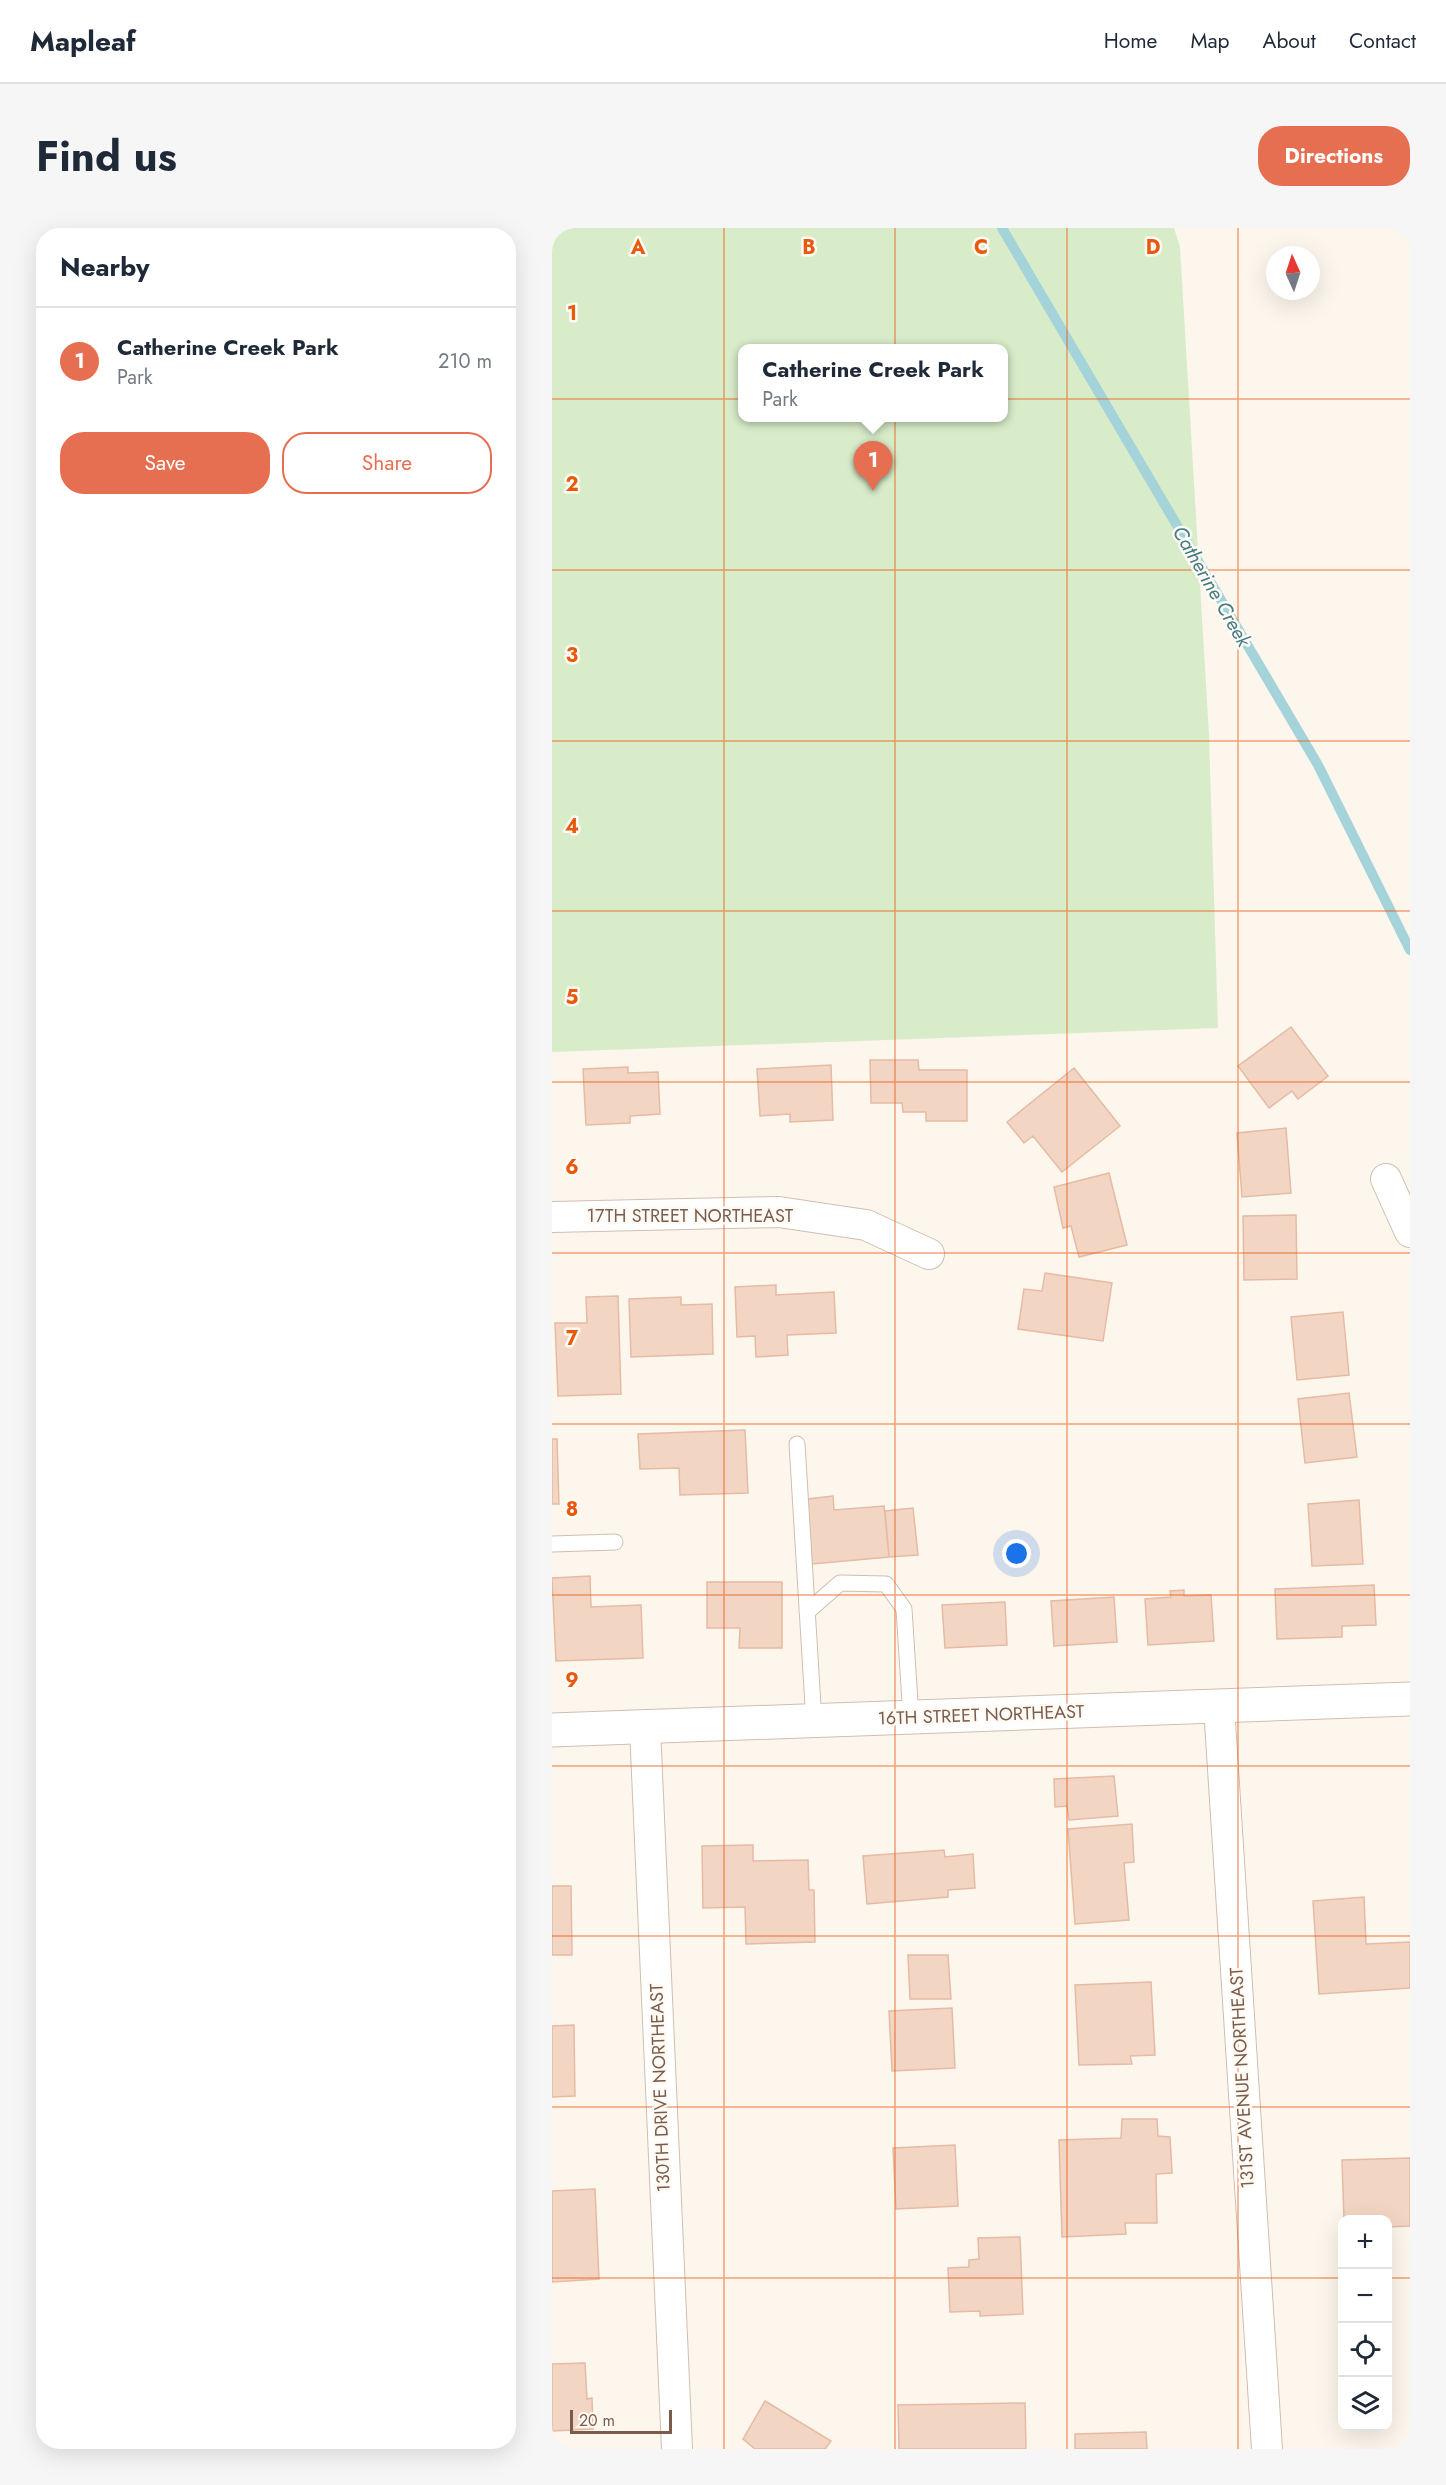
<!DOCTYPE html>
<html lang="en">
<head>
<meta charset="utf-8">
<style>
	body { margin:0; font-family:Jost,sans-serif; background:#f6f6f7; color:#1f2937 }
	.controls { position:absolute; right:18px; bottom:18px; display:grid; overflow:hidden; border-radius:12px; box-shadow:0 6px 24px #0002 }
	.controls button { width:54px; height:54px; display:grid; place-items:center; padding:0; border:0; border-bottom:2px solid #e0e1e3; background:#fff; color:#1f2937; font:30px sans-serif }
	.compass { position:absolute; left:714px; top:18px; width:54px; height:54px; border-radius:50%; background:#fff; box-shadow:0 6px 24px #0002; rotate:357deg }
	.scale { position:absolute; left:18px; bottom:15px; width:102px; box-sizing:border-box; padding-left:6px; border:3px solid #7a5c4d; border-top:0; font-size:16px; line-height:21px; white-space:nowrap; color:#7a5c4d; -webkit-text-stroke:4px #fffaf3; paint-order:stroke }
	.you { position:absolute; left:465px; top:1326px; width:21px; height:21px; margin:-15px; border:4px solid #fff; border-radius:50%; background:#1a73e8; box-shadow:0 0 0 9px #1a73e833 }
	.badge { display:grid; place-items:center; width:39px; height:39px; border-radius:50%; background:#e76f51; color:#fff; font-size:20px; font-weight:700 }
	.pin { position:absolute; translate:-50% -50px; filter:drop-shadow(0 2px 3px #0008) }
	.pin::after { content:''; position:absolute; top:32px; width:21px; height:18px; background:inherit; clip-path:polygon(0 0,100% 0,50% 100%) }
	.popup { position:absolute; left:186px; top:116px; width:270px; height:78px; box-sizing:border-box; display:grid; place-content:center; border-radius:12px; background:#fff; filter:drop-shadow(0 2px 4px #0005); font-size:20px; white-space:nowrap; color:#747a83 }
	.popup b { font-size:22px; color:#1f2937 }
	.popup::after { content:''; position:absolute; left:50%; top:100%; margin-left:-12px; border:12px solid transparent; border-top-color:#fff }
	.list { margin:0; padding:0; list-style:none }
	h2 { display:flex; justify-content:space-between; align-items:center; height:78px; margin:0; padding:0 24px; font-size:26px }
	h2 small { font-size:20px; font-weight:400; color:#747a83 }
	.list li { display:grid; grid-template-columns:39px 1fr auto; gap:18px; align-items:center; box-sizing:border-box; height:108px; padding:0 24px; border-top:2px solid #e0e1e3 }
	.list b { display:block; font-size:22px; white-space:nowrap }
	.list p { margin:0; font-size:20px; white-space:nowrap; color:#747a83 }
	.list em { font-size:20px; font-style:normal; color:#747a83 }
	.actions { display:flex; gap:12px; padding:18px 24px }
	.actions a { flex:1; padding:14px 0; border:2px solid #e76f51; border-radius:24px; text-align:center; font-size:21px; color:#e76f51 }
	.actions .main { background:#e76f51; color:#fff }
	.icon { flex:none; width:33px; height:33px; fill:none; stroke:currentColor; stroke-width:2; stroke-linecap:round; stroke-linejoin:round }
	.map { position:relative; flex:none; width:858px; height:2221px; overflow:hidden; border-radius:24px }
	header { display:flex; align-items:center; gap:36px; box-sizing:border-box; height:84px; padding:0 30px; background:#fff; border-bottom:2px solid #e0e1e3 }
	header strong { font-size:28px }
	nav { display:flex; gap:33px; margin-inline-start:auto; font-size:21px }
	.intro { display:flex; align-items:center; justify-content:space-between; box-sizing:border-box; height:144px; padding:0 36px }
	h1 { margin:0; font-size:42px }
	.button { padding:15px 27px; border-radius:24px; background:#e76f51; color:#fff; font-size:21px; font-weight:700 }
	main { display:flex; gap:36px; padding:0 36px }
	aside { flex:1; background:#fff; border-radius:24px; box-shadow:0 6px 24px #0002 }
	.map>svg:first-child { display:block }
	.green { fill:#d8ecc9; fill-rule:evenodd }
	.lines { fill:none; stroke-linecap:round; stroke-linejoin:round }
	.stream { stroke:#a5d3da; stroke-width:10 }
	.building { fill:#f3d5c3; stroke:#e6bba3; stroke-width:1.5 }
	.service-casing { stroke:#d1beb0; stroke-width:17 }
	.minor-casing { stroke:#d1beb0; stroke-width:32 }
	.tertiary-casing { stroke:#d1beb0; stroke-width:35 }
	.service { stroke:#fff; stroke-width:15 }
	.minor { stroke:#fff; stroke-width:30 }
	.tertiary { stroke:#fff; stroke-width:33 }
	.grid { fill:none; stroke:#e8590c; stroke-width:1.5; stroke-opacity:0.55 }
	.labels { text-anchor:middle; stroke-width:5; stroke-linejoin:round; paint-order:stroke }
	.street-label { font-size:18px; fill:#7a5c4d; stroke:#fffaf3 }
	.water-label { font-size:20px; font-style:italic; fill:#437c86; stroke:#fffaf3 }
	.grid-label { font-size:20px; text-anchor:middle; font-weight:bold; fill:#e8590c; stroke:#fffaf3; stroke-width:5; stroke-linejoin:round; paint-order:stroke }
</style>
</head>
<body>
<header>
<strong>Mapleaf</strong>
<nav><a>Home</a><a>Map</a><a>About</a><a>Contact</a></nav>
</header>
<div class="intro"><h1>Find us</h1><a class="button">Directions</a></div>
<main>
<aside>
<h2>Nearby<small></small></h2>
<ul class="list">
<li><span class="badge">1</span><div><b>Catherine Creek Park</b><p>Park</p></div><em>210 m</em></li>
</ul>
<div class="actions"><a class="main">Save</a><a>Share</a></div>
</aside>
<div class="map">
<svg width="858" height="2221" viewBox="0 0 858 2221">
	<rect width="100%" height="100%" fill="#fdf6ec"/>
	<path class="green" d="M 0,0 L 622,0 L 628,19 L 657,507 L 666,800 L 0,824 ZM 190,121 L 452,121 L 452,190 L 190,190 Z"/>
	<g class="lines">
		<path class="stream" d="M 450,0 L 766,537 L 858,722"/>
	</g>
	<path class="building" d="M 739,799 L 776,848 L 746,871 L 740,863 L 717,880 L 686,838 Z
		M 318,832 L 366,832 L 367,842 L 415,842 L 415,893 L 374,893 L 374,884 L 351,884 L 350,875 L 319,875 Z
		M 279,837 L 281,892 L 238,894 L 238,886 L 208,888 L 205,841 Z
		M 76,839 L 76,845 L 106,844 L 108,886 L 78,888 L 78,895 L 34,897 L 31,841 Z
		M 522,840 L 568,898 L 510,944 L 481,908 L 472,915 L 455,894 Z
		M 734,900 L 739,965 L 690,969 L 685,905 Z
		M 557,945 L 575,1017 L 527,1029 L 519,998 L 511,1000 L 502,959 Z
		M 744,987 L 745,1051 L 692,1052 L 691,988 Z
		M 493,1045 L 560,1055 L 551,1113 L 466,1101 L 472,1061 L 490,1063 Z
		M 224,1057 L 224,1067 L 282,1064 L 284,1105 L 235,1107 L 236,1127 L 204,1129 L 203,1108 L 185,1109 L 183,1059 Z
		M 66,1068 L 69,1166 L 6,1168 L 3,1095 L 35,1095 L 34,1069 Z
		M 129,1069 L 129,1077 L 160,1076 L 161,1126 L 79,1129 L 77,1071 Z
		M 791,1084 L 797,1147 L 745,1152 L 739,1089 Z
		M 797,1165 L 805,1229 L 753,1235 L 746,1171 Z
		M 193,1202 L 196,1265 L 128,1267 L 127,1240 L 88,1241 L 86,1206 Z
		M 0,1211 L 5,1211 L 7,1276 L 0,1276 Z
		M 281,1268 L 282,1282 L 332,1278 L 337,1329 L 260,1336 L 255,1271 Z
		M 807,1272 L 811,1336 L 760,1338 L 756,1276 Z
		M 361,1280 L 366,1327 L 337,1329 L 333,1283 Z
		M 38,1348 L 39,1379 L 89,1377 L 91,1430 L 4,1433 L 0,1350 Z
		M 155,1354 L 230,1354 L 230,1420 L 187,1420 L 188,1400 L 155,1400 Z
		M 822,1357 L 824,1397 L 790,1398 L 790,1409 L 725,1411 L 723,1361 Z
		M 632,1362 L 632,1368 L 659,1367 L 662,1413 L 596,1417 L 593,1371 L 619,1369 L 618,1363 Z
		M 562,1369 L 565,1414 L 502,1418 L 499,1373 Z
		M 453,1374 L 455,1417 L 393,1420 L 390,1377 Z
		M 562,1548 L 566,1588 L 517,1592 L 515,1578 L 503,1579 L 502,1551 Z
		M 580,1596 L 582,1634 L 572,1635 L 577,1692 L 523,1696 L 516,1601 Z
		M 201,1617 L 201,1633 L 256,1632 L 257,1662 L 262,1662 L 263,1714 L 194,1716 L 193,1679 L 151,1680 L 150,1618 Z
		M 392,1622 L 393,1629 L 421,1626 L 423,1660 L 396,1662 L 396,1669 L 315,1676 L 311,1628 Z
		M 0,1658 L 19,1658 L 20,1727 L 0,1727 Z
		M 812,1669 L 814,1716 L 858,1714 L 858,1760 L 767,1766 L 761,1673 Z
		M 356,1727 L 396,1727 L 399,1771 L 358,1771 Z
		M 599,1754 L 603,1827 L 578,1828 L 580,1836 L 527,1837 L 523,1757 Z
		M 400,1780 L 403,1840 L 340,1843 L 337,1783 Z
		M 22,1797 L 23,1868 L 0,1869 L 0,1798 Z
		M 570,1891 L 605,1891 L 606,1908 L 618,1909 L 620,1945 L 604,1946 L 605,1995 L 573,1995 L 574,2006 L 510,2009 L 507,1912 L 569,1910 Z
		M 403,1917 L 406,1978 L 344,1981 L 341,1920 Z
		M 858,1930 L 858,1998 L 836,1999 L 836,1992 L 792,1992 L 790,1932 Z
		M 43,1961 L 47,2051 L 0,2054 L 0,1963 Z
		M 468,2009 L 471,2086 L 428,2088 L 428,2083 L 398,2084 L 396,2040 L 417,2039 L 417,2032 L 427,2031 L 426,2010 Z
		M 33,2135 L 35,2171 L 40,2170 L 41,2201 L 0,2203 L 0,2136 Z
		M 213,2173 L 279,2213 L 273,2221 L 203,2221 L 191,2211 Z
		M 473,2175 L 474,2221 L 347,2221 L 346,2177 Z
		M 594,2204 L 595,2221 L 523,2221 L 523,2206 Z"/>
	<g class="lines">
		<g class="service-casing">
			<path id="service" d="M 245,1216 L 262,1494
				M 0,1316 L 63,1314
				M 255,1384 L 288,1355 L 334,1356 L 352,1381 L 359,1490"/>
		</g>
		<g class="minor-casing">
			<path id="minor" d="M 834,951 L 858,1004
				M 0,989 L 227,984 L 314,997 L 377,1026
				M 667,1479 L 715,2221
				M 93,1500 L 125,2221"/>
		</g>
		<g class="tertiary-casing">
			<path id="tertiary" d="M 0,1502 L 858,1471"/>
		</g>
		<use href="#service" class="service"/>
		<use href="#minor" class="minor"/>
		<use href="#tertiary" class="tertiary"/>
	</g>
	<path class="grid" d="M 172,0 L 172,2221M 343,0 L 343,2221M 515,0 L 515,2221M 686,0 L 686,2221M 0,171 L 858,171M 0,342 L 858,342M 0,513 L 858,513M 0,683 L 858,683M 0,854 L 858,854M 0,1025 L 858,1025M 0,1196 L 858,1196M 0,1367 L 858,1367M 0,1538 L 858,1538M 0,1708 L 858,1708M 0,1879 L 858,1879M 0,2050 L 790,2050M 836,2050 L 858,2050"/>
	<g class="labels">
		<g class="street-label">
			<text x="138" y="994">17TH STREET NORTHEAST</text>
			<text transform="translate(429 1487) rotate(-2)" y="6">16TH STREET NORTHEAST</text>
			<text transform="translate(690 1850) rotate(-93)" y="6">131ST AVENUE NORTHEAST</text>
			<text transform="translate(108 1860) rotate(-92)" y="6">130TH DRIVE NORTHEAST</text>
		</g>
		<g class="water-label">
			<text transform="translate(660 358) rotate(60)" y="7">Catherine Creek</text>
		</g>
	</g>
	<g class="grid-label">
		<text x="86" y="26">A</text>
		<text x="257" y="26">B</text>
		<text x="429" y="26">C</text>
		<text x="601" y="26">D</text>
		<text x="20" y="92">1</text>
		<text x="20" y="263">2</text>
		<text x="20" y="434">3</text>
		<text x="20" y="605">4</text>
		<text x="20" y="776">5</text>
		<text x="20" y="946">6</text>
		<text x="20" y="1117">7</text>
		<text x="20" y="1288">8</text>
		<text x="20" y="1459">9</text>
	</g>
</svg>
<div class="controls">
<button>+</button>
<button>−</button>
<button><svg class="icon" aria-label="locate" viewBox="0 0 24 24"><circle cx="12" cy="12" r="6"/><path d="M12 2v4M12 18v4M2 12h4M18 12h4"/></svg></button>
<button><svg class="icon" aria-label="layers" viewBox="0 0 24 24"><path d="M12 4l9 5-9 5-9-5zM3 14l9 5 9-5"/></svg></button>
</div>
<svg class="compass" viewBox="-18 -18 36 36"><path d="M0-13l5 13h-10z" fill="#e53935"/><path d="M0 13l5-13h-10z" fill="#747a83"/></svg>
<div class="scale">20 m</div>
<div class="you"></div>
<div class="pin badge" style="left:321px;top:263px">1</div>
<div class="popup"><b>Catherine Creek Park</b>Park</div>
</div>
</main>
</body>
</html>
